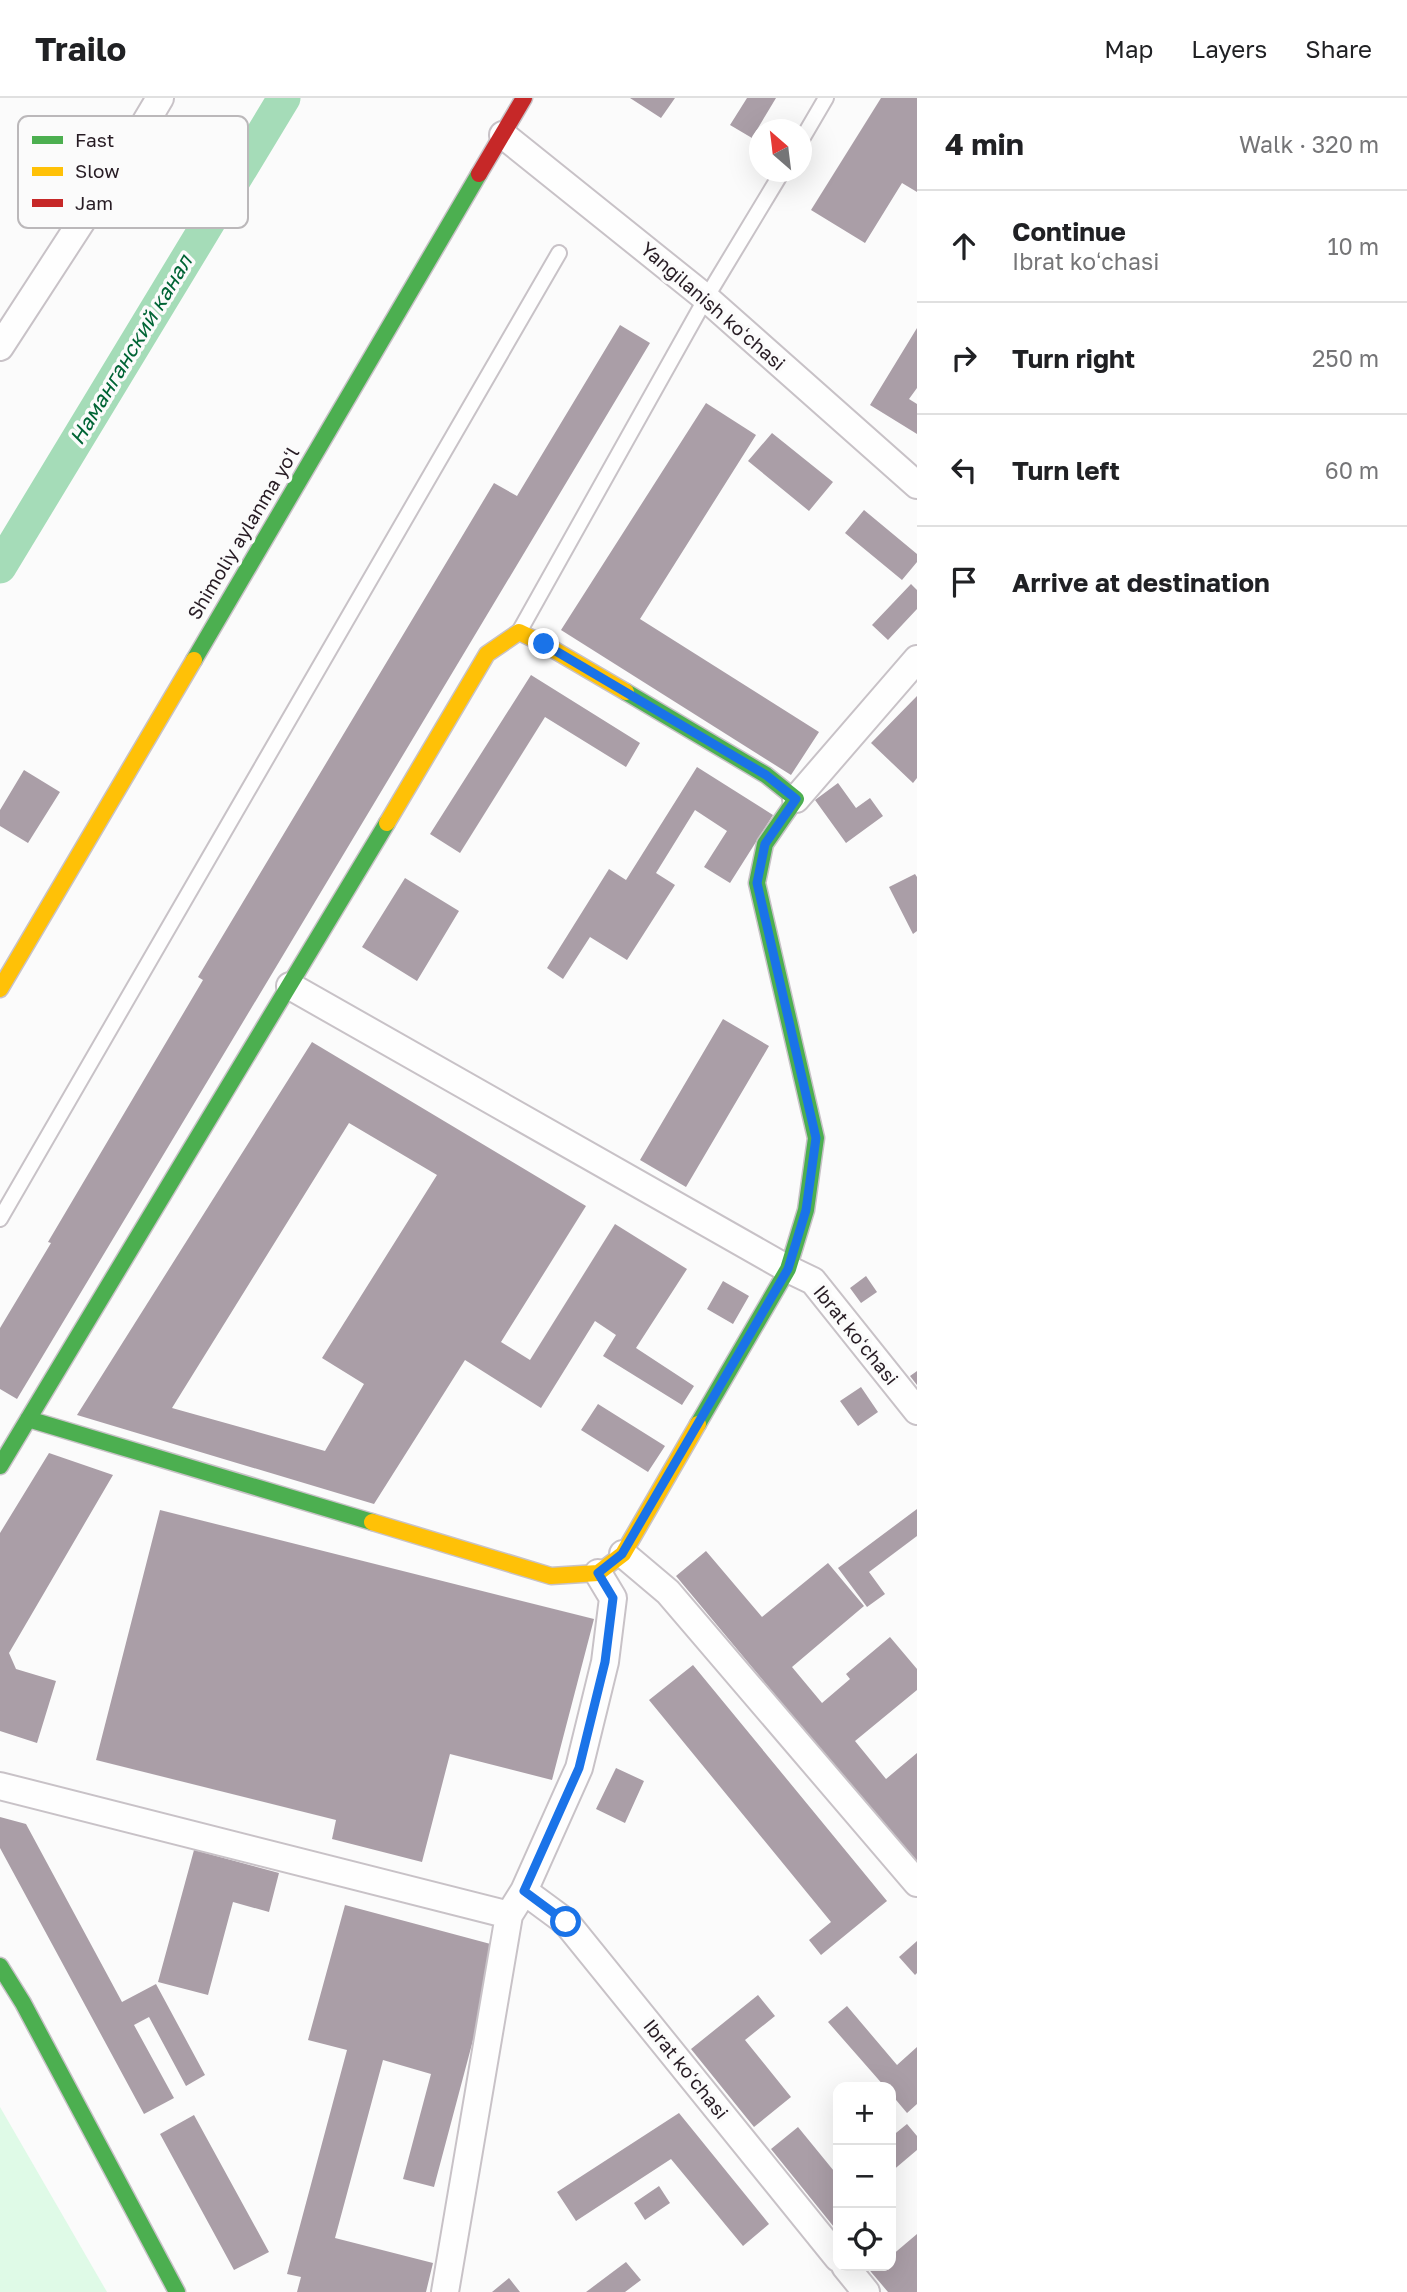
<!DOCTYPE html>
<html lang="en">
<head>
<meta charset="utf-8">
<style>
	body { margin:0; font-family:"Golos Text",sans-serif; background:#f6f6f6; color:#202124 }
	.controls { position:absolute; right:21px; bottom:21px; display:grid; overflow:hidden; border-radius:14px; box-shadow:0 7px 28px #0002 }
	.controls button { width:63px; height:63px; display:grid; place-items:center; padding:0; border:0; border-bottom:2px solid #e0e0e0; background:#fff; color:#202124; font:35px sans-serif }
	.compass { position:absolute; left:749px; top:21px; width:63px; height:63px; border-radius:50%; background:#fff; box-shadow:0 7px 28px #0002; rotate:332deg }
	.stop { position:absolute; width:21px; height:21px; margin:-16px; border:5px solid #1a73e8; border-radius:50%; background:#fff }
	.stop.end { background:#1a73e8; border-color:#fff; box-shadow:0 2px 7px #0008 }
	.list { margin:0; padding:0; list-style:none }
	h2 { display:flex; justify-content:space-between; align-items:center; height:91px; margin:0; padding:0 28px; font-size:30px }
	h2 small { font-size:23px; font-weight:400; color:#757577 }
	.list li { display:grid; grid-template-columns:46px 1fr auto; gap:21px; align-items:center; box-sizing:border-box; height:112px; padding:0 28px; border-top:2px solid #e0e0e0 }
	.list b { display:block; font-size:26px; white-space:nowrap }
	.list p { margin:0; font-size:23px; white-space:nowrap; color:#757577 }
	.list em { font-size:23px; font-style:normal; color:#757577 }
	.icon { flex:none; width:38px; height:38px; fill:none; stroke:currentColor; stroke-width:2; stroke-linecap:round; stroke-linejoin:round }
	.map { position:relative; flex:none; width:917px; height:2194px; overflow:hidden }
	header { display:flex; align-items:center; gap:42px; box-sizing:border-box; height:98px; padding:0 35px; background:#fff; border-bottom:2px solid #e0e0e0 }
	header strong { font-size:33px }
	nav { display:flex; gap:38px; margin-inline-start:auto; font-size:24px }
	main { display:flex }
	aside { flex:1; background:#fff }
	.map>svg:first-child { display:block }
	.green { fill:#dffae7 }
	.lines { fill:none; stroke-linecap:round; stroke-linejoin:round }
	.canal { stroke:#a5dcb8; stroke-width:33 }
	.building { fill:#aa9ea7; fill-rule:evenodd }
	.lane-casing { stroke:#c8c2c7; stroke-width:18 }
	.street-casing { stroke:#c8c2c7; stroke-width:30 }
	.fast-casing { stroke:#c8c2c7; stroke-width:19 }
	.slow-casing { stroke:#c8c2c7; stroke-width:19 }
	.jam-casing { stroke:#c8c2c7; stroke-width:19 }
	.lane { stroke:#fefefe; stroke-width:14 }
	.street { stroke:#fefefe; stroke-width:26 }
	.fast { stroke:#4caf50; stroke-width:16 }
	.slow { stroke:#ffc107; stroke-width:16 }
	.jam { stroke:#c62828; stroke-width:16 }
	.route { stroke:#1a73e8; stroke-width:9 }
	.labels { text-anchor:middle; stroke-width:7; stroke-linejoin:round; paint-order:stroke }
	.street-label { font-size:19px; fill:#271c24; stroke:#fbfbfb }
	.water-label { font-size:21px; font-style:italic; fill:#006435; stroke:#fbfbfb }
	.key { fill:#fbfbfb; stroke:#bbb8ba; stroke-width:2 }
	.key-label { font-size:19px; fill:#271c24 }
</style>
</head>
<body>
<header>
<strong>Trailo</strong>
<nav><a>Map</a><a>Layers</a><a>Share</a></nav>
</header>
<main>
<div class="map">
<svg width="917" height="2194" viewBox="0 0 917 2194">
	<rect width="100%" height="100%" fill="#fbfbfb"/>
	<path class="green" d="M 0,2009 L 107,2194 L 0,2194 Z"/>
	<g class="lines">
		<path class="canal" d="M 0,469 L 284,0"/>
	</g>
	<path class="building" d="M 630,0 L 675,0 L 661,20 Z
		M 747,0 L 776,0 L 752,40 L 730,27 Z
		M 881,0 L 917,0 L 917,94 L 902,85 L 865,145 L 811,112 Z
		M 620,227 L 650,245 L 17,1301 L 0,1291 L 0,1230 L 51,1145 L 48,1144 L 203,882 L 198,879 L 494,385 L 517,398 Z
		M 917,230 L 917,290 L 909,301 L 917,306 L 917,336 L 870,307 Z
		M 706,305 L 756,337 L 640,521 L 819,634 L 791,677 L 561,532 Z
		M 772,335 L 833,384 L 809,413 L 748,363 Z
		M 864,412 L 917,456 L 917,464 L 902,482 L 845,435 Z
		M 911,486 L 917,492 L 917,511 L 888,542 L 872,527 Z
		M 531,577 L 640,645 L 626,669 L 545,619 L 460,755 L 430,736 Z
		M 917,598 L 917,680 L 913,685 L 871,645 Z
		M 697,669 L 773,717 L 730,785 L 704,769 L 727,733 L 695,712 L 656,775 L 675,787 L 627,862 L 590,839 L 563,881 L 547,870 L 609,771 L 626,782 Z
		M 24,672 L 60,694 L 28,745 L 0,728 L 0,712 Z
		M 838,685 L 856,710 L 870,700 L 883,718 L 846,745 L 815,702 Z
		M 915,776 L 917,779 L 917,833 L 913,836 L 889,789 Z
		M 405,780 L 459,813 L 417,883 L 362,849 Z
		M 723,921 L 769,948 L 686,1089 L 640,1062 Z
		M 312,944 L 586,1108 L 501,1244 L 530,1262 L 615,1126 L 687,1171 L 636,1250 L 694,1288 L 682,1307 L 603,1258 L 616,1237 L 595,1223 L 541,1310 L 465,1262 L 374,1406 L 77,1317 ZM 349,1025 L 437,1077 L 322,1260 L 364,1286 L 325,1353 L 172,1310 Z
		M 866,1178 L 877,1194 L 861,1205 L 850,1190 Z
		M 723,1183 L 749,1198 L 733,1226 L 707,1211 Z
		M 917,1273 L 917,1287 L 910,1278 Z
		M 861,1289 L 878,1314 L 858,1328 L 840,1303 Z
		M 598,1306 L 665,1348 L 648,1374 L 581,1332 Z
		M 49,1355 L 113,1377 L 9,1555 L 16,1571 L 56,1583 L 37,1645 L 0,1633 L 0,1435 Z
		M 917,1411 L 917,1438 L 869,1474 L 885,1496 L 867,1509 L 838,1470 Z
		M 160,1412 L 594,1521 L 552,1682 L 450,1656 L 422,1764 L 332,1741 L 336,1722 L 96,1662 Z
		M 706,1453 L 762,1519 L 828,1465 L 864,1508 L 792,1569 L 822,1605 L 850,1581 L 846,1576 L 890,1539 L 917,1571 L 917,1592 L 855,1643 L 886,1681 L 917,1655 L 917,1767 L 676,1478 Z
		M 693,1567 L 887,1803 L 821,1857 L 809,1842 L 831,1824 L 649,1602 Z
		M 616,1670 L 644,1683 L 625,1725 L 596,1711 Z
		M 0,1719 L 26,1726 L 122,1904 L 156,1886 L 205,1977 L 186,1988 L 149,1919 L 134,1927 L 174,2000 L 144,2016 L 0,1750 Z
		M 194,1752 L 279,1775 L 269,1814 L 233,1804 L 208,1897 L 158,1884 Z
		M 345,1807 L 498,1848 L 434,2089 L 403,2081 L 431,1976 L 383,1962 L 335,2140 L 433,2165 L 426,2194 L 297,2194 L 301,2179 L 287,2176 L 347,1952 L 308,1942 Z
		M 917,1843 L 917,1875 L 915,1877 L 899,1859 Z
		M 758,1897 L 775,1918 L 745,1942 L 791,1999 L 754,2029 L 691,1951 Z
		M 847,1908 L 897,1967 L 917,1949 L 917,2006 L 907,2015 L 891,1996 L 891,1989 L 885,1989 L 828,1924 Z
		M 679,2015 L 769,2126 L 743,2148 L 671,2061 L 576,2123 L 557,2094 Z
		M 194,2017 L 269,2154 L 234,2172 L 160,2036 Z
		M 907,2026 L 917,2038 L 917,2052 L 891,2074 L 891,2039 Z
		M 798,2029 L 838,2078 L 838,2134 L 771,2051 Z
		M 659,2088 L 670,2105 L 645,2122 L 634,2105 Z
		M 917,2136 L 917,2194 L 888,2194 L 866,2168 L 891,2168 L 891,2158 Z
		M 626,2164 L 641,2182 L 625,2194 L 586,2194 Z
		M 509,2180 L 520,2194 L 492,2194 Z"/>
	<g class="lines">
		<g class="lane-casing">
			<path id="lane" d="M 802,41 L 826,0
				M 519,534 L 706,200 L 782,74
				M 0,1121 L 559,155"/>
		</g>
		<g class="street-casing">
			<path id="street" d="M 503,37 L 706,200 L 917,387
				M 0,249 L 141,32 L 160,0
				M 796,701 L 917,561
				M 290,888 L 788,1171 L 813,1183 L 917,1313
				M 623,1456 L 668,1494 L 917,1785
				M 0,1688 L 509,1817
				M 524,1793 L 566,1824 L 838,2160
				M 845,2168 L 866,2194
				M 445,2194 L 509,1817 L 524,1793 L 579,1670 L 605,1564 L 613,1500 L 598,1475"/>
		</g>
		<g class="fast-casing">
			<path id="fast" d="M 194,562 L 479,76
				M 626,594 L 766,677 L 796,701 L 765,746 L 757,785 L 816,1040 L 806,1112 L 788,1171 L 698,1326
				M 28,1321 L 372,1424
				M 0,1368 L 387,725
				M 0,1868 L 23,1905 L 177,2194"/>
		</g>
		<g class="slow-casing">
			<path id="slow" d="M 387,725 L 487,556 L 519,534 L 544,546 L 626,594
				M 0,891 L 194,562
				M 372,1424 L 551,1478 L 598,1475 L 623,1456 L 698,1326"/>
		</g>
		<g class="jam-casing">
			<path id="jam" d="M 479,76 L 524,0"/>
		</g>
		<use href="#lane" class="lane"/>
		<use href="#street" class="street"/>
		<use href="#fast" class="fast"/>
		<use href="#slow" class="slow"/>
		<use href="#jam" class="jam"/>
	</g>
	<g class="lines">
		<path class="route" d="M 544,546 L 766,677 L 796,701 L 765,746 L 757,785 L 816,1040 L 806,1112 L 788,1171 L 622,1456 L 598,1475 L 613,1500 L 605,1564 L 579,1670 L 524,1793 L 566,1824"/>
	</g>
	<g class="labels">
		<g class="street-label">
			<text transform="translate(713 208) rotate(41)" y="7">Yangilanish koʻchasi</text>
			<text transform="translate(243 435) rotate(-59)" y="7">Shimoliy aylanma yoʻl</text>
			<text transform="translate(856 1237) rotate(51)" y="7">Ibrat koʻchasi</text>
			<text transform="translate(686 1971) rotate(51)" y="7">Ibrat koʻchasi</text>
		</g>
		<g class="water-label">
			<text transform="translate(131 252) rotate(-59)" y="7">Наманганский канал</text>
		</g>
	</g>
	<rect x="18" y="18" width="230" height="112" rx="10" class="key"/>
	<rect x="32" y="38" width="31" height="8" fill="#4caf50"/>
	<rect x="32" y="69" width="31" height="9" fill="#ffc107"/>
	<rect x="32" y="101" width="31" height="8" fill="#c62828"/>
	<g class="key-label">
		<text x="75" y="49">Fast</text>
		<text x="75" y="80">Slow</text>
		<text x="75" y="112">Jam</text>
	</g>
</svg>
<div class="controls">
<button>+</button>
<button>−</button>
<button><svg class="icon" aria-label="locate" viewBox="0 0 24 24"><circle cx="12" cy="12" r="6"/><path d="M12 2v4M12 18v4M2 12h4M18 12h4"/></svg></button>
</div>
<svg class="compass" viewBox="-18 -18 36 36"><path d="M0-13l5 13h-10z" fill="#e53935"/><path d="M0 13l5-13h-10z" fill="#757577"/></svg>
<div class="stop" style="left:566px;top:1824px"></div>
<div class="stop end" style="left:544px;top:546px"></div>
</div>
<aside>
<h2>4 min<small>Walk · 320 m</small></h2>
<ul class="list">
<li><svg class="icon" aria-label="ahead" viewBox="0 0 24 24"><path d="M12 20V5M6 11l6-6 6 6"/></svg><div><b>Continue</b><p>Ibrat koʻchasi</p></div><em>10 m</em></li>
<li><svg class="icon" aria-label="right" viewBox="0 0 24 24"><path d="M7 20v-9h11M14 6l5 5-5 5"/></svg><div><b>Turn right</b></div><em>250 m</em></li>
<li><svg class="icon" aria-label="left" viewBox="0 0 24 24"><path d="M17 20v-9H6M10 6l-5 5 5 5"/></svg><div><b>Turn left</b></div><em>60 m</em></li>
<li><svg class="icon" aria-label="arrive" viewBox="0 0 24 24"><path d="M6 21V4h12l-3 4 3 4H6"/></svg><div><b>Arrive at destination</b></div></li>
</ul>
</aside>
</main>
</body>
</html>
